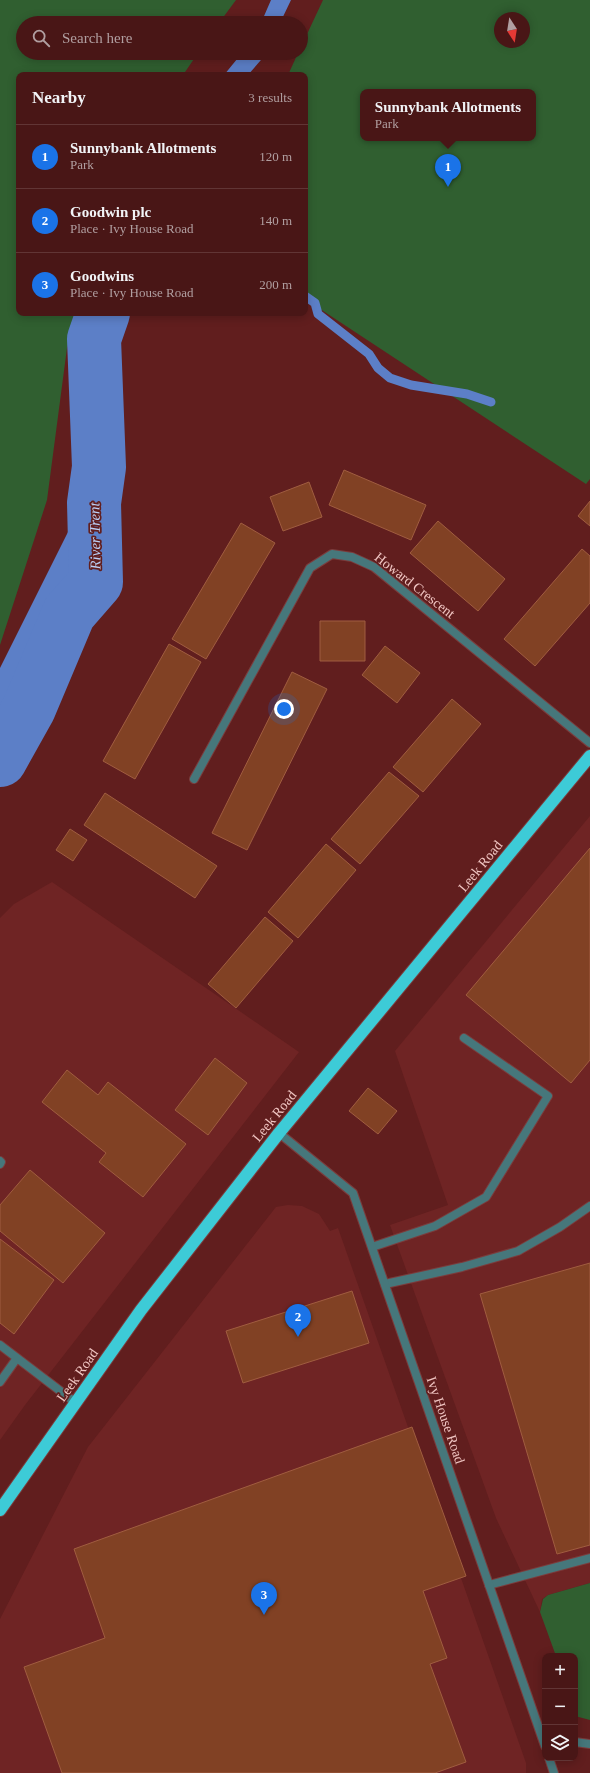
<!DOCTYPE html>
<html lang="en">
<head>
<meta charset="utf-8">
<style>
	body { margin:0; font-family:Georgia,serif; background:#501f1f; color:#f1f3f6 }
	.controls { position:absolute; right:12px; bottom:12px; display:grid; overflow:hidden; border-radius:8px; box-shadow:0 2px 10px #0003 }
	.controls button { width:36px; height:36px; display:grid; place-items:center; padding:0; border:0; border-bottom:1px solid #613535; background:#491616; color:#f1f3f6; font:20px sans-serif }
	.compass { position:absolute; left:494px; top:12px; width:36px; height:36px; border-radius:50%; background:#491616; box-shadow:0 2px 10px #0003; rotate:168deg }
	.you { position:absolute; left:284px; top:709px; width:14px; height:14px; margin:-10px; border:3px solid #fff; border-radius:50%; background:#1a73e8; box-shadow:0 0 0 6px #1a73e833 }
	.badge { display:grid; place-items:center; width:26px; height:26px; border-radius:50%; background:#1a73e8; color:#fff; font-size:13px; font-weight:700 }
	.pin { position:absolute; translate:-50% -33px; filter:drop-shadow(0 1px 2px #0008) }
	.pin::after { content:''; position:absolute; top:21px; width:14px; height:12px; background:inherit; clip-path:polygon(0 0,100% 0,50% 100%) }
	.popup { position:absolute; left:360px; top:89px; width:176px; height:52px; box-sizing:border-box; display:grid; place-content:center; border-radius:8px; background:#491616; filter:drop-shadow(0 1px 3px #0005); font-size:13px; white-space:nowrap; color:#b19fa1 }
	.popup b { font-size:15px; color:#f1f3f6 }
	.popup::after { content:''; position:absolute; left:50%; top:100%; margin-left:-8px; border:8px solid transparent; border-top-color:#491616 }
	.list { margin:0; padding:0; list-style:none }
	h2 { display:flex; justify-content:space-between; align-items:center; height:52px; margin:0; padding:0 16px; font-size:17px }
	h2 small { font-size:13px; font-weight:400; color:#b19fa1 }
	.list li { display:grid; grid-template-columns:26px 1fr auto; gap:12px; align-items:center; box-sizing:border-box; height:64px; padding:0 16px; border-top:1px solid #613535 }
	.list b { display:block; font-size:15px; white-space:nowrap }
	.list p { margin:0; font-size:13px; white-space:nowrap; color:#b19fa1 }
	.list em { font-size:13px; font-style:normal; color:#b19fa1 }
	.icon { flex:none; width:22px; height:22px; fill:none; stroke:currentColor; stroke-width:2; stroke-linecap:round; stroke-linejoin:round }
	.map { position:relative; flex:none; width:590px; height:1773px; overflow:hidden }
	.search { position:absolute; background:#491616; box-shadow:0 2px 10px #0003; left:16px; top:16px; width:292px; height:44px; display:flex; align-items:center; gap:10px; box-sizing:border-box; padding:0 14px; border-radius:22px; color:#b19fa1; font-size:15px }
	.panel { position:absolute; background:#491616; box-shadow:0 2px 10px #0003; left:16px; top:72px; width:292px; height:244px; border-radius:8px }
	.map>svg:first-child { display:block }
	.built { fill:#6f2424 }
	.green { fill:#305f30; fill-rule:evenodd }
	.water { fill:#5c7fc7 }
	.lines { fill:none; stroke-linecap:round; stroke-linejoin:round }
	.stream { stroke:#5c7fc7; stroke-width:9 }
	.river { stroke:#5c7fc7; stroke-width:54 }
	.building { fill:#814124; stroke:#a05d40 }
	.lane-casing { stroke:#7b3c3c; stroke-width:10 }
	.street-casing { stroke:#7b3c3c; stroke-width:10 }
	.highway-casing { stroke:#7b3c3c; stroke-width:14 }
	.lane { stroke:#46777b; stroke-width:8 }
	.street { stroke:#46777b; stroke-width:8 }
	.highway { stroke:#3dcbd7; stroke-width:12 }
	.labels { text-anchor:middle; stroke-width:3.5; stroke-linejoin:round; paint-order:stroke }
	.street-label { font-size:14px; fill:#f0c5c2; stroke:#611e1e }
	.water-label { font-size:15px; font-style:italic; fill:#bcd0f7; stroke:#611e1e }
</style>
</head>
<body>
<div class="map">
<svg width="590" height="1773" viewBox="0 0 590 1773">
	<rect width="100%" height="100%" fill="#611e1e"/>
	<path class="built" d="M 590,816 L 590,1583 L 548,1595 L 542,1599 L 540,1612 L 496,1518 L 390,1225 L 448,1205 L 395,1051 Z
		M 52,882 L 299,1052 L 25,1405 L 0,1440 L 0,918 L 14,904 Z
		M 288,1205 L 302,1206 L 319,1214 L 330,1231 L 338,1228 L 526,1763 L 526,1773 L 0,1773 L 0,1619 L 88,1447 L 276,1207 Z"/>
	<path class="green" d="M 0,0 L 236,0 L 219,23 L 23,23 L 23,53 L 198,53 L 183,75 L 19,75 L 19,313 L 78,313 L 67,348 L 47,500 L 0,645 Z
		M 323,0 L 590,0 L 590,479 L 586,484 L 305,299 L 305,75 L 288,75 L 298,53 L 301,53 L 301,47 ZM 500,18 L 524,18 L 524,42 L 500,42 ZM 363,92 L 533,92 L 533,138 L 363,138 Z
		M 590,1583 L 590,1720 L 575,1716 L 575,1656 L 556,1656 L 540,1612 L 543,1599 L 548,1595 Z"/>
	<path class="water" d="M 271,0 L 291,0 L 280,23 L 261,23 Z
		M 242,53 L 267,53 L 248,75 L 224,75 Z
		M 90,313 L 122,313 L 107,347 L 115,431 L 102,514 L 0,712 L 0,668 L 89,490 L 77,353 Z"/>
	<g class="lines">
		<path class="stream" d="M 305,296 L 315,303 L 318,314 L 369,354 L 378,368 L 390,378 L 411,385 L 467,394 L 491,402"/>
		<path class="river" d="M 0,760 L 29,708 L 69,613 L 96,582 L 94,503 L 99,467 L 94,339 L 103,313"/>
	</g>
	<path class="building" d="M 344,470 L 426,505 L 411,540 L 329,505 Z
		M 309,482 L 322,517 L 283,531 L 270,497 Z
		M 590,501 L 590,526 L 578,516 Z
		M 438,521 L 505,579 L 478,611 L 410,553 Z
		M 241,523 L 275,543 L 206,659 L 172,639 Z
		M 582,549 L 590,556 L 590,603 L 535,666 L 504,639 Z
		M 320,621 L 365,621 L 365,661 L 320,661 Z
		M 169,644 L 201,662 L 135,779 L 103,761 Z
		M 385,646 L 420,673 L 397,703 L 362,675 Z
		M 292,672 L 327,689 L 247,850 L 212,833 Z
		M 452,699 L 481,724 L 423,792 L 393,767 Z
		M 389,772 L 419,796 L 360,864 L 331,839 Z
		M 105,793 L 217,866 L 195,898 L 84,825 Z
		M 70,829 L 87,840 L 73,861 L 56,850 Z
		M 326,844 L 356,870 L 298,938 L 268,912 Z
		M 590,848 L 590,1060 L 571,1083 L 466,995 Z
		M 265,917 L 293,941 L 236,1008 L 208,984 Z
		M 215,1058 L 247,1083 L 208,1135 L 175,1110 Z
		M 67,1070 L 98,1095 L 108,1082 L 186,1144 L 143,1197 L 99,1162 L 106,1153 L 42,1102 Z
		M 368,1088 L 397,1111 L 378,1134 L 349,1111 Z
		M 30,1170 L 105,1233 L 63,1283 L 0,1231 L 0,1205 Z
		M 0,1239 L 54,1280 L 14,1334 L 0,1323 Z
		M 590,1263 L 590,1545 L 557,1554 L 480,1294 Z
		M 352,1291 L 369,1343 L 243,1383 L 226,1331 Z
		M 412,1427 L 466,1576 L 423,1591 L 447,1658 L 430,1664 L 466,1762 L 435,1773 L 62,1773 L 24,1667 L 105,1638 L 74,1549 Z"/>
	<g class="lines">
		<g class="lane-casing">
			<path id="lane" d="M 0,1161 L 1,1162 L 0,1164
				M 372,1247 L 435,1226 L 486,1197 L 548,1096 L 464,1038
				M 385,1284 L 462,1267 L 518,1251 L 560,1227 L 590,1206
				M 0,1345 L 76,1403
				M 0,1382 L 17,1358
				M 489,1585 L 590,1558
				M 575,1742 L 590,1744"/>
		</g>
		<g class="street-casing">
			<path id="street" d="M 194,779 L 310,568 L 332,554 L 352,557 L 374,567 L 590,743
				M 279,1133 L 353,1193 L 545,1746
				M 549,1758 L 554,1773"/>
		</g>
		<g class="highway-casing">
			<path id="highway" d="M 0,1510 L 141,1310 L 279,1133 L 590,756"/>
		</g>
		<use href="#lane" class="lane"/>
		<use href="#street" class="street"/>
		<use href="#highway" class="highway"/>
	</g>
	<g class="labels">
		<g class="street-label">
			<text transform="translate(415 585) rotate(38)" y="5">Howard Crescent</text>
			<text transform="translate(480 866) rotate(-51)" y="5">Leek Road</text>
			<text transform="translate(274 1116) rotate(-51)" y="5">Leek Road</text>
			<text transform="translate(77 1375) rotate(-55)" y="5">Leek Road</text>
			<text transform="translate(446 1420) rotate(71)" y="5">Ivy House Road</text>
		</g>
		<g class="water-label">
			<text transform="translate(95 536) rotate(-91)" y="5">River Trent</text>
		</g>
	</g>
</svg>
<div class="controls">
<button>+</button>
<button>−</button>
<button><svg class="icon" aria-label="layers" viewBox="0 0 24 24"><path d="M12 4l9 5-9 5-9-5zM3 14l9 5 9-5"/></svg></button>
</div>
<svg class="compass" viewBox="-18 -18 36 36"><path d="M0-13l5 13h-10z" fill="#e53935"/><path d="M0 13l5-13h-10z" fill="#b19fa1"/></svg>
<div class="you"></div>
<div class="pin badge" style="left:448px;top:187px">1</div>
<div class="popup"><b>Sunnybank Allotments</b>Park</div>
<div class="pin badge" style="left:298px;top:1337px">2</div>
<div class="pin badge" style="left:264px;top:1615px">3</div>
<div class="search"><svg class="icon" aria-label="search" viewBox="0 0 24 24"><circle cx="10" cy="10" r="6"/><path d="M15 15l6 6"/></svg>Search here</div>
<section class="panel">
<h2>Nearby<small>3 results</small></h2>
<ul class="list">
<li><span class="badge">1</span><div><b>Sunnybank Allotments</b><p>Park</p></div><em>120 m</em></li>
<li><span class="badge">2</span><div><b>Goodwin plc</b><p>Place · Ivy House Road</p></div><em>140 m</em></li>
<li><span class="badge">3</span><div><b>Goodwins</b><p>Place · Ivy House Road</p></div><em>200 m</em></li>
</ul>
</section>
</div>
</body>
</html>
